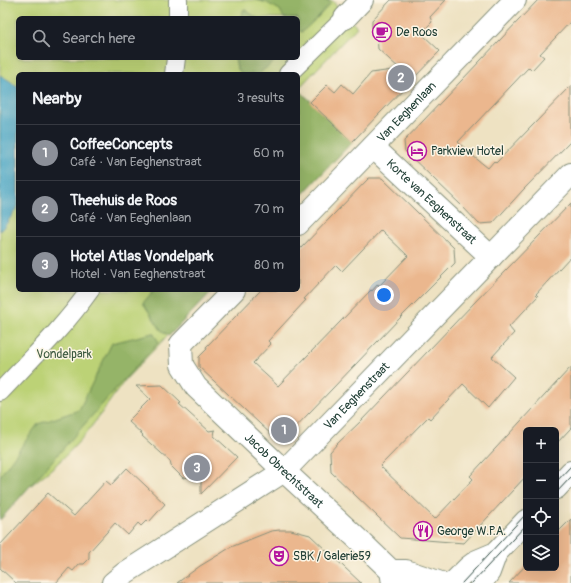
<!DOCTYPE html>
<html lang="en">
<head>
<meta charset="utf-8">
<style>
	body { margin:0; font-family:Pangolin,sans-serif; background:#242831; color:#f1f3f6 }
	.controls { position:absolute; right:12px; bottom:12px; display:grid; overflow:hidden; border-radius:6px; box-shadow:0 4px 16px #0002 }
	.controls button { width:36px; height:36px; display:grid; place-items:center; padding:0; border:0; border-bottom:1px solid #363941; background:#171b24; color:#f1f3f6; font:20px sans-serif }
	.you { position:absolute; left:384px; top:295px; width:14px; height:14px; margin:-10px; border:3px solid #fff; border-radius:50%; background:#1a73e8; box-shadow:0 0 0 6px #1a73e833 }
	.badge { display:grid; place-items:center; width:26px; height:26px; border-radius:50%; background:#8c9099; color:#fff; font-size:13px; font-weight:700 }
	.pin { position:absolute; translate:-50% -50%; border:2px solid #fff; box-shadow:0 1px 4px #0006 }
	.list { margin:0; padding:0; list-style:none }
	h2 { display:flex; justify-content:space-between; align-items:center; height:52px; margin:0; padding:0 16px; font-size:17px }
	h2 small { font-size:13px; font-weight:400; color:#9ea1a6 }
	.list li { display:grid; grid-template-columns:26px 1fr auto; gap:12px; align-items:center; box-sizing:border-box; height:56px; padding:0 16px; border-top:1px solid #363941 }
	.list b { display:block; font-size:15px; white-space:nowrap }
	.list p { margin:0; font-size:13px; white-space:nowrap; color:#9ea1a6 }
	.list em { font-size:13px; font-style:normal; color:#9ea1a6 }
	.icon { flex:none; width:22px; height:22px; fill:none; stroke:currentColor; stroke-width:2; stroke-linecap:round; stroke-linejoin:round }
	.map { position:relative; flex:none; width:571px; height:583px; overflow:hidden }
	.search { position:absolute; background:#171b24; box-shadow:0 4px 16px #0002; left:16px; top:16px; width:284px; height:44px; display:flex; align-items:center; gap:10px; box-sizing:border-box; padding:0 14px; border-radius:6px; color:#9ea1a6; font-size:15px }
	.panel { position:absolute; background:#171b24; box-shadow:0 4px 16px #0002; left:16px; top:72px; width:284px; height:220px; border-radius:6px }
	.map>svg:first-child { display:block }
	.green { fill:#bcd276; stroke:#6e8855; fill-rule:evenodd }
	.forest { fill:#95b467; stroke:#5a784e }
	.water { fill:#48a7c7; stroke:#34727e }
	.building { fill:#ebb78e; fill-rule:evenodd }
	.lines { fill:none; stroke-linecap:round; stroke-linejoin:round }
	.pedestrian-casing { stroke:#86907b; stroke-width:20 }
	.minor-casing { stroke:#86907b; stroke-width:24 }
	.tertiary-casing { stroke:#86907b; stroke-width:24 }
	.pedestrian { stroke:#fff; stroke-width:18 }
	.minor { stroke:#fff; stroke-width:22 }
	.tertiary { stroke:#fff; stroke-width:22 }
	.tram { stroke:#1f3d34; stroke-width:1 }
	.labels { text-anchor:middle; stroke-width:3; stroke-linejoin:round; paint-order:stroke }
	.poi-label { font-size:12px; fill:#1f3d34; stroke:#fcf5e5; text-anchor:start }
	.street-label { font-size:12px; fill:#1f3d34; stroke:#fcf5e5 }
	.park-label { font-size:12px; fill:#3e5b41; stroke:#fcf5e5 }
</style>
</head>
<body>
<div class="map">
<svg width="571" height="583" viewBox="0 0 571 583">
	<rect width="100%" height="100%" fill="#fcf5e5"/>
	<filter id="ink" filterUnits="userSpaceOnUse"><feTurbulence type="fractalNoise" baseFrequency=".025" numOctaves="2"/><feDisplacementMap in="SourceGraphic" scale="8" xChannelSelector="R" yChannelSelector="G"/><feConvolveMatrix kernelMatrix="1 2 1 2 8 2 1 2 1" color-interpolation-filters="sRGB"/></filter>
	<filter id="wash" filterUnits="userSpaceOnUse"><feTurbulence type="fractalNoise" baseFrequency=".012" numOctaves="4" result="noise"/><feDisplacementMap in="SourceGraphic" scale="16" xChannelSelector="R" yChannelSelector="G"/><feGaussianBlur stdDeviation="0.9" result="paint"/><feColorMatrix in="noise" values="0 0 0 0 0 0 0 0 0 0 0 0 0 0 0 0 0 1.4 0 .05"/><feComposite in="paint" operator="in"/></filter>
	<g filter="url(#wash)">
		<rect width="100%" height="100%" fill="#eee2c2"/>
		<path class="green" d="M 0,0 L 330,0 L 333,1 L 338,8 L 357,27 L 298,89 L 298,74 L 18,74 L 18,290 L 211,290 L 126,379 C 109,401 94,426 74,447 C 52,471 26,489 0,508 ZM 18,18 L 298,18 L 298,58 L 18,58 Z"/>
		<path class="forest" d="M 256,0 L 327,0 L 331,3 L 319,16 L 302,32 L 298,30 L 298,18 L 284,18 L 280,10 L 267,3 Z
			M 244,9 L 257,18 L 240,18 Z
			M 235,58 L 277,58 L 274,62 L 258,74 L 242,74 L 237,68 Z
			M 298,90 L 312,102 L 353,141 L 298,199 Z
			M 154,290 L 213,290 L 169,336 L 161,330 L 143,303 Z
			M 153,333 L 159,342 L 120,384 L 0,520 L 0,477 L 2,473 L 38,424 L 79,410 L 112,343 Z"/>
		<path class="water" d="M 0,75 L 10,81 L 18,88 L 18,206 L 7,223 L 0,231 Z"/>
		<g id="blocks">
			<path class="building" d="M 391,0 L 446,0 L 430,17 L 432,22 L 422,32 L 422,34 L 440,51 L 352,142 L 310,102 L 327,85 L 335,92 L 342,84 L 353,94 L 371,73 L 400,69 L 378,49 L 377,32 L 372,27 L 372,20 Z
				M 538,0 L 571,0 L 571,21 L 540,54 L 544,57 L 532,70 L 529,67 L 458,142 L 473,156 L 488,168 L 494,161 L 496,163 L 571,86 L 571,141 L 523,190 L 493,223 L 479,224 L 462,206 L 405,151 L 404,141 Z
				M 369,178 L 382,178 L 454,248 L 455,263 L 400,318 L 287,436 L 274,437 L 199,367 L 199,357 L 207,349 L 206,347 L 261,290 L 298,290 L 298,251 ZM 381,230 L 408,256 L 379,286 L 378,284 L 372,291 L 371,290 L 278,386 L 253,363 L 271,344 L 268,341 L 306,300 L 304,299 L 336,265 L 342,271 Z
				M 571,203 L 571,256 L 536,294 L 538,296 L 509,327 L 514,333 L 492,357 L 514,377 L 488,408 L 463,384 L 430,419 L 428,417 L 380,466 L 435,519 L 473,479 L 470,476 L 571,367 L 571,428 L 556,444 L 556,430 L 526,430 L 526,476 L 464,543 L 400,538 L 331,472 L 330,452 L 337,444 L 361,421 L 474,303 Z
				M 162,385 L 181,403 L 179,404 L 209,431 L 215,430 L 214,436 L 237,457 L 201,494 L 201,465 L 190,477 L 183,478 L 171,466 L 170,461 L 142,436 L 143,435 L 128,421 L 150,399 L 136,386 Z
				M 127,468 L 165,504 L 149,522 L 147,520 L 141,526 L 138,523 L 128,535 L 115,523 L 89,552 L 89,559 L 84,564 L 79,564 L 73,571 L 69,568 L 56,583 L 16,583 L 0,568 L 0,545 L 48,493 L 74,516 L 106,481 L 111,485 Z
				M 571,519 L 571,583 L 509,583 L 526,565 L 526,568 L 556,568 L 556,534 Z
				M 280,530 L 291,530 L 310,535 L 361,583 L 177,583 L 200,566 L 220,554 L 231,547 L 271,531 Z"/>
		</g>
	</g>
	<g filter="url(#ink)">
		<use href="#blocks" fill-opacity="0" stroke="#86907b" stroke-width="1"/>
		<g class="lines">
			<g class="pedestrian-casing">
				<path id="pedestrian" d="M 178,18 L 178,0
					M 174,74 L 176,58
					M 288,74 L 345,18
					M 0,392 C 31,359 64,327 90,290"/>
			</g>
			<g class="minor-casing">
				<g id="minor">
					<path d="M 345,18 L 362,0"/>
					<path id="s1" d="M 373,147 L 491,257"/>
					<path id="s2" d="M 298,224 L 515,0"/>
					<path id="s3" d="M 234,290 L 181,344 L 182,365 L 196,387 L 284,471 L 362,543 L 391,571 L 393,583"/>
					<path d="M 391,571 L 406,571 L 441,583"/>
					<path id="s4" d="M 113,583 L 125,573 L 284,471 L 571,174"/>
				</g>
			</g>
			<g class="tertiary-casing">
				<path id="tertiary" d="M 556,488 L 571,472
					M 453,583 L 469,567 L 477,561 L 496,553
					M 481,583 L 489,572 L 496,553 L 526,521"/>
			</g>
			<use href="#pedestrian" class="pedestrian"/>
			<use href="#minor" class="minor"/>
			<use href="#tertiary" class="tertiary"/>
			<path class="tram" d="M 556,482 L 571,466
				M 556,493 L 571,477
				M 462,583 L 526,514
				M 472,583 L 526,525"/>
		</g>
	</g>
	<defs>
		<g id="cafe-ring" transform="scale(1)"><circle r="9.5" fill="#fcf5e5" stroke="#b5179e" stroke-width="1.5"/><path d="M-5.5-4.5H6V0H3Q3 3.5 0 3.5H-2.5Q-5.5 3.5-5.5 0ZM3-3.2v2h1.7v-2ZM-6 4.5H4V6H-6Z" fill="#b5179e"/></g>
		<g id="hotel-ring" transform="scale(1)"><circle r="9.5" fill="#fcf5e5" stroke="#b5179e" stroke-width="1.5"/><path d="M-6-4.5h1.5V1H6V5H4.5V3h-9V5H-6ZM-4 0a1.8 1.8 0 1 1 3.6 0ZM.5 0V-2.5h3Q6-2.5 6 0Z" fill="#b5179e"/></g>
		<g id="restaurant-ring" transform="scale(1)"><circle r="9.5" fill="#fcf5e5" stroke="#b5179e" stroke-width="1.5"/><path d="M-5-6h1v4h1v-4h1v4h1v-4h1v5L-1.5 .5V6h-2V.5L-5-1ZM5-6V6H3V1.5H1.5Q1.5-4 5-6Z" fill="#b5179e"/></g>
		<g id="theatre-ring" transform="scale(1)"><circle r="9.5" fill="#fcf5e5" stroke="#b5179e" stroke-width="1.5"/><path d="M-5-5.5Q0-4 5-5.5V0Q5 5 0 6Q-5 5-5 0ZM-3.3-2.5H-1v1.5H-3.3ZM1-2.5H3.3v1.5H1ZM-2.8 1Q0 5.5 2.8 1Z" fill="#b5179e"/></g>
	</defs>
	<g fill-rule="evenodd">
		<use href="#cafe-ring" x="382" y="32"/>
		<use href="#hotel-ring" x="417" y="151"/>
		<use href="#restaurant-ring" x="423" y="531"/>
		<use href="#theatre-ring" x="279" y="556"/>
	</g>
	<g class="labels">
		<g class="poi-label">
			<text x="396" y="36">De Roos</text>
			<text x="431" y="155">Parkview Hotel</text>
			<text x="437" y="535">George W.P.A.</text>
			<text x="293" y="560">SBK / Galerie59</text>
		</g>
		<g class="street-label">
			<text dy="4" stroke="none"><textPath href="#s2" startOffset="156">Van Eeghenlaan</textPath></text>
			<text dy="4" stroke="none"><textPath href="#s1" startOffset="80">Korte van Eeghenstraat</textPath></text>
			<text dy="4" stroke="none"><textPath href="#s4" startOffset="309">Van Eeghenstraat</textPath></text>
			<text dy="4" stroke="none"><textPath href="#s3" startOffset="244">Jacob Obrechtstraat</textPath></text>
		</g>
		<g class="park-label">
			<text x="64" y="358">Vondelpark</text>
		</g>
	</g>
</svg>
<div class="controls">
<button>+</button>
<button>−</button>
<button><svg class="icon" aria-label="locate" viewBox="0 0 24 24"><circle cx="12" cy="12" r="6"/><path d="M12 2v4M12 18v4M2 12h4M18 12h4"/></svg></button>
<button><svg class="icon" aria-label="layers" viewBox="0 0 24 24"><path d="M12 4l9 5-9 5-9-5zM3 14l9 5 9-5"/></svg></button>
</div>
<div class="you"></div>
<div class="pin badge" style="left:284px;top:430px">1</div>
<div class="pin badge" style="left:401px;top:78px">2</div>
<div class="pin badge" style="left:197px;top:468px">3</div>
<div class="search"><svg class="icon" aria-label="search" viewBox="0 0 24 24"><circle cx="10" cy="10" r="6"/><path d="M15 15l6 6"/></svg>Search here</div>
<section class="panel">
<h2>Nearby<small>3 results</small></h2>
<ul class="list">
<li><span class="badge">1</span><div><b>CoffeeConcepts</b><p>Café · Van Eeghenstraat</p></div><em>60 m</em></li>
<li><span class="badge">2</span><div><b>Theehuis de Roos</b><p>Café · Van Eeghenlaan</p></div><em>70 m</em></li>
<li><span class="badge">3</span><div><b>Hotel Atlas Vondelpark</b><p>Hotel · Van Eeghenstraat</p></div><em>80 m</em></li>
</ul>
</section>
</div>
</body>
</html>
